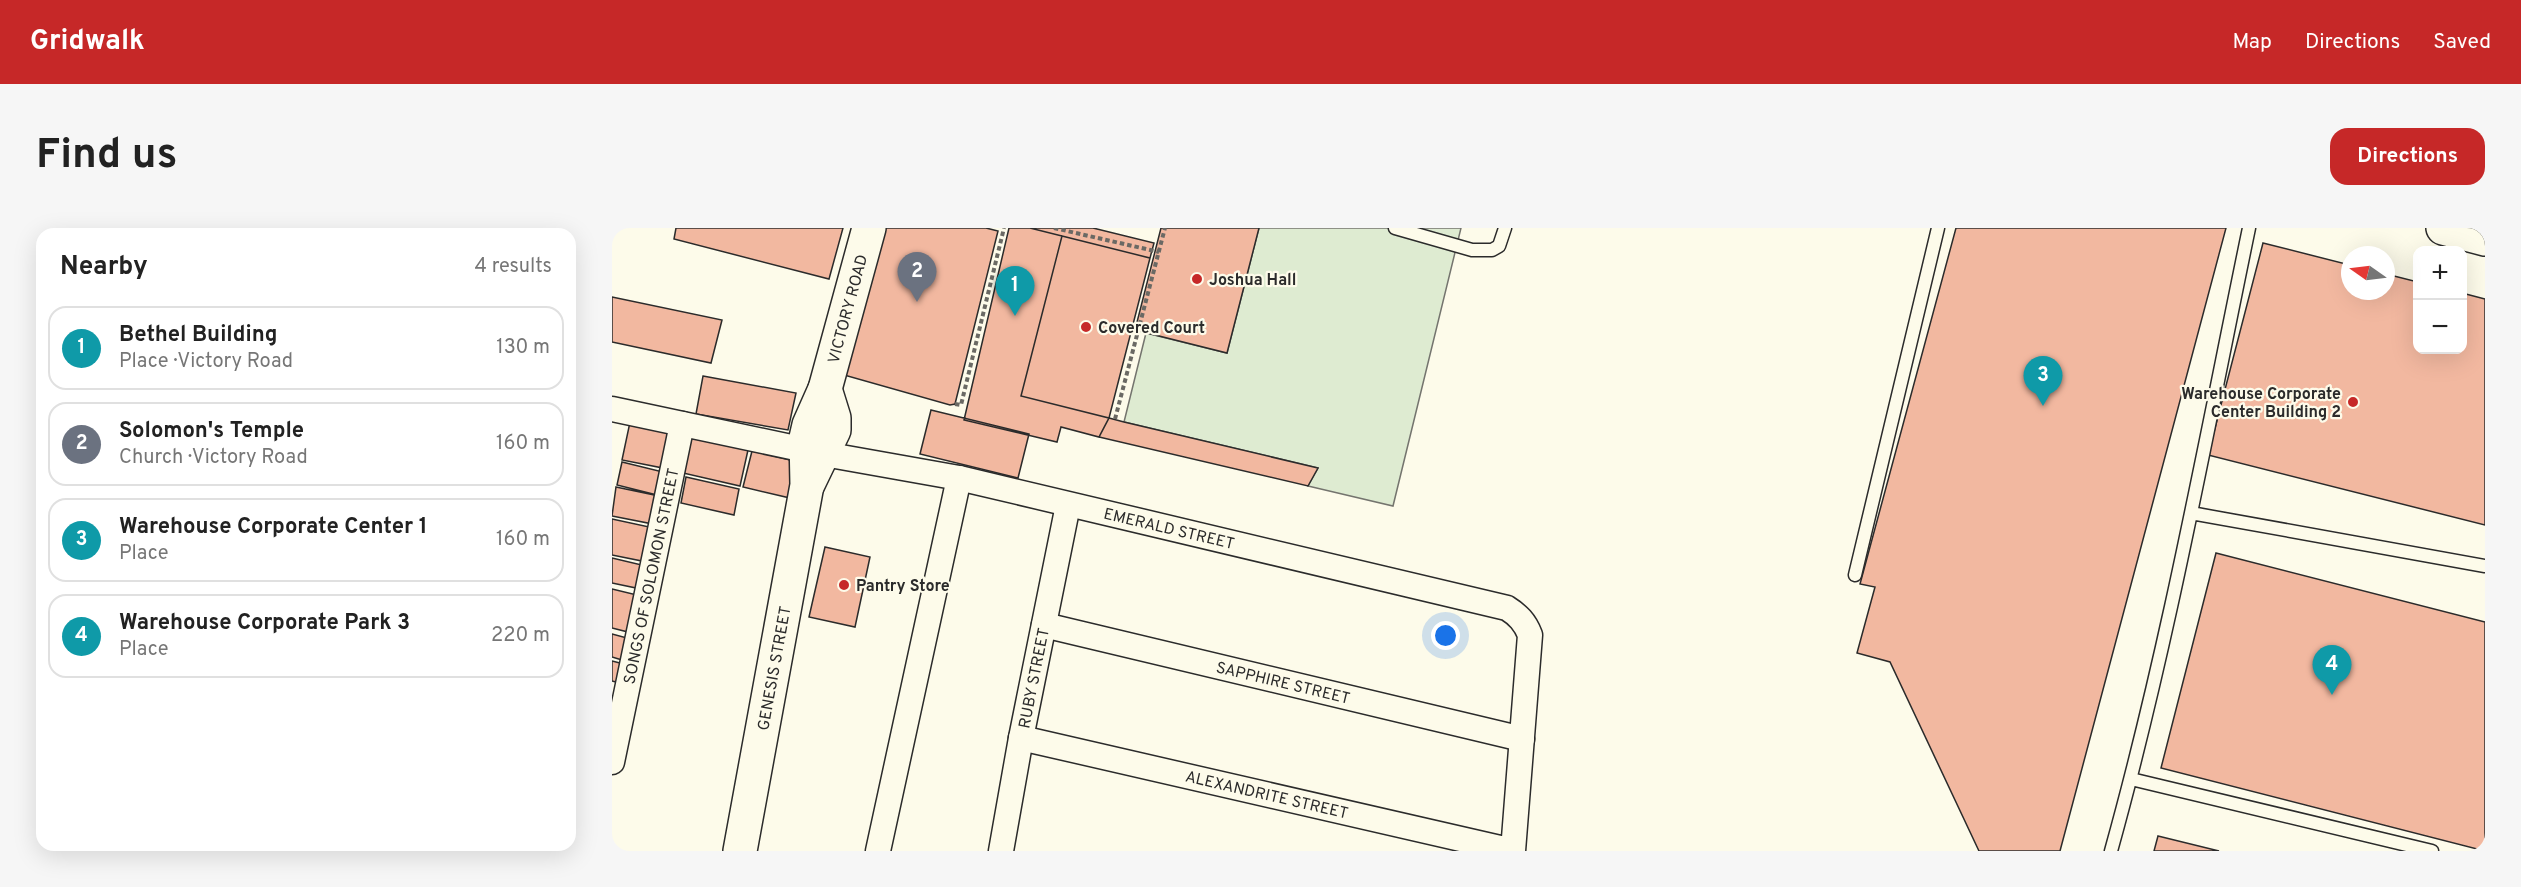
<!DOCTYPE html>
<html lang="en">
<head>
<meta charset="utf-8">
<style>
	body { margin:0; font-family:Overpass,sans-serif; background:#f6f6f6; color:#222 }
	.controls { position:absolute; right:18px; top:18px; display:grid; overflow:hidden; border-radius:12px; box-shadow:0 6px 24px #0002 }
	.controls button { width:54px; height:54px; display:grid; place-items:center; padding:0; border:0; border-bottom:2px solid #e0e0e0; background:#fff; color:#222; font:30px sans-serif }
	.compass { position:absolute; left:1729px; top:18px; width:54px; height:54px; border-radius:50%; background:#fff; box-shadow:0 6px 24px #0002; rotate:284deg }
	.you { position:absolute; left:834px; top:408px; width:21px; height:21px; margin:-15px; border:4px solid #fff; border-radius:50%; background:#1a73e8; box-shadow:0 0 0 9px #1a73e833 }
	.badge { display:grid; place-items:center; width:39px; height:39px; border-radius:50%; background:#c62828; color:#fff; font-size:20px; font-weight:700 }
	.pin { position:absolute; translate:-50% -50px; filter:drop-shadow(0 2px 3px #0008) }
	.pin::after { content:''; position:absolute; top:32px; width:21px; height:18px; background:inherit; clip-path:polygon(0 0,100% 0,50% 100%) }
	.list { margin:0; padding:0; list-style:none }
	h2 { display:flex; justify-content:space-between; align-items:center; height:78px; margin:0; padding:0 24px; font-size:26px }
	h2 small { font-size:20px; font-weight:400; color:#767676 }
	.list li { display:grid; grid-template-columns:39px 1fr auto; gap:18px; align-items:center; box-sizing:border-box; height:84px; margin:0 12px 12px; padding:0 12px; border:2px solid #e0e0e0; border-radius:18px }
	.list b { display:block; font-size:22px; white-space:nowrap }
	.list p { margin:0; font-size:20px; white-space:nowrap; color:#767676 }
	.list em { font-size:20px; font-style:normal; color:#767676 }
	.map { position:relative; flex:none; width:1873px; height:623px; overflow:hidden; border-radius:18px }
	header { display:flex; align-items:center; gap:36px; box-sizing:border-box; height:84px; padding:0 30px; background:#c62828; color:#fff }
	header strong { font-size:28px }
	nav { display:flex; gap:33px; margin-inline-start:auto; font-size:21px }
	.intro { display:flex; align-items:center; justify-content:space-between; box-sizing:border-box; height:144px; padding:0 36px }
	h1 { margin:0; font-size:42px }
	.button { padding:15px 27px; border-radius:18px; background:#c62828; color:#fff; font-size:21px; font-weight:700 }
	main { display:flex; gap:36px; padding:0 36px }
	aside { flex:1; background:#fff; border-radius:18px; box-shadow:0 6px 24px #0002 }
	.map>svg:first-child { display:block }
	.green { fill:#deebd1; stroke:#74746e; stroke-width:1.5 }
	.building { fill:#f2b8a0; stroke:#2b2b2b; stroke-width:1.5 }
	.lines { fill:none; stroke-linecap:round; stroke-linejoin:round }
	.lane-casing { stroke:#2b2b2b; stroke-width:15 }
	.street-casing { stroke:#2b2b2b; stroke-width:27 }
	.secondary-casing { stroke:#2b2b2b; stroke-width:36 }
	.path { stroke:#6a6964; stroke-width:4; stroke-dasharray:4.5 3; stroke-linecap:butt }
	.lane { stroke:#fdfbea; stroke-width:12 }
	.street { stroke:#fdfbea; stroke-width:24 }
	.secondary { stroke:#fdfbea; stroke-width:33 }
	.poi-dot { fill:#c62828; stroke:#fdfbea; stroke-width:2 }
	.labels { text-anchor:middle; stroke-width:4.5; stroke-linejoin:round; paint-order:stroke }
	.poi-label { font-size:16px; font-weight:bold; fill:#2b2b2b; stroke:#fdfbea; text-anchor:start }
	.street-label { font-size:16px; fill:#2b2b2b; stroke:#fdfbea }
</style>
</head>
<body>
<header>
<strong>Gridwalk</strong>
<nav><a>Map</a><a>Directions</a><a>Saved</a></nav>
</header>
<div class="intro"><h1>Find us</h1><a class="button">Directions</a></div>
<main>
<aside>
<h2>Nearby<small>4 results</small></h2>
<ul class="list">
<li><span class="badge" style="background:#0f9aa8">1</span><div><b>Bethel Building</b><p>Place · Victory Road</p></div><em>130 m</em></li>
<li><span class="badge" style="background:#6b7280">2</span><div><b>Solomon's Temple</b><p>Church · Victory Road</p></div><em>160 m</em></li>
<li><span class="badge" style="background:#0f9aa8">3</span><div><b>Warehouse Corporate Center 1</b><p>Place</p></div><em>160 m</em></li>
<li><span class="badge" style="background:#0f9aa8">4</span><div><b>Warehouse Corporate Park 3</b><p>Place</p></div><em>220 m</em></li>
</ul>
</aside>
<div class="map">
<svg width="1873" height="623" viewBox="0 0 1873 623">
	<rect width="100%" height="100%" fill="#fdfbea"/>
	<path class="green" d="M 647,0 L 849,0 L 781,278 L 696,258 L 706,240 L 512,194 L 534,105 L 615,125 Z"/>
	<path class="building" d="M 64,0 L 231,0 L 217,51 L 62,11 Z
		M 262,0 L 374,0 L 386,3 L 343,176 L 338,177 L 225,145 Z
		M 397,0 L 418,0 L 450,8 L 409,168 L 497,190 L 487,209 L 449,199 L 445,214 L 352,192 Z
		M 418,0 L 481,0 L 542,15 L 538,30 Z
		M 549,0 L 647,0 L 615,125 L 523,102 Z
		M 1344,0 L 1614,0 L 1448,623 L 1367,623 L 1278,434 L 1245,425 L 1263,359 L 1248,356 Z
		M 450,8 L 538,30 L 497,190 L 409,168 Z
		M 1651,15 L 1738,37 L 1738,63 L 1774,63 L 1774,46 L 1806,54 L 1806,122 L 1850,122 L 1850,65 L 1873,71 L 1873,297 L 1596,227 Z
		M 0,69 L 110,92 L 99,135 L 0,114 Z
		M 91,148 L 184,165 L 176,202 L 84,186 Z
		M 319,182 L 417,206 L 406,250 L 308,226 Z
		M 497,190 L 512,194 L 706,240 L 696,258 L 487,209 Z
		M 18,194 L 58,201 L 51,240 L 10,232 Z
		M 80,209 L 136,222 L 128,258 L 71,245 Z
		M 140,223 L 187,234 L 178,270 L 131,259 Z
		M 10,234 L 51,244 L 45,267 L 5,257 Z
		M 74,249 L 127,261 L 122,287 L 69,275 Z
		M 4,259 L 47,268 L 41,296 L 0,288 Z
		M 0,291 L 42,300 L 35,334 L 0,327 Z
		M 213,319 L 258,329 L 243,399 L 197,389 Z
		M 1604,325 L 1873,394 L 1873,623 L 1549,540 Z
		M 0,330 L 34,338 L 29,361 L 0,355 Z
		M 0,361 L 25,367 L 16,404 L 0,400 Z
		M 0,406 L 15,410 L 10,432 L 0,429 Z
		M 0,433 L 12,436 L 8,455 L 0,453 Z
		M 1546,608 L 1607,623 L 1542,623 Z"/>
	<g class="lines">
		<g class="lane-casing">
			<path id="lane" d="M 783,0 L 860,22 L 880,22 L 887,18 L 893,0
				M 1579,285 L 1873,338
				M 1243,347 L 1326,0
				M 1519,551 L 1820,623
				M 1499,623 C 1556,418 1594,208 1637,0"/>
		</g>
		<g class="street-casing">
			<g id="street">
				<path id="s1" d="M 0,181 L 212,226 L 347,250 L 895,380 C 906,387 913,394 918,407 L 901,623 L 409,510"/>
				<path id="s2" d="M 432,397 L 910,511"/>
				<path id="s3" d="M 0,534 L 70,196"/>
				<path d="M 266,623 L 347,250"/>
				<path id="s4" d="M 389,623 L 409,510 L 456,277"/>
			</g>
		</g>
		<g class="secondary-casing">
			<g id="secondary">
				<path d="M 1831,0 L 1873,11"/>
				<path d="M 196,256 L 222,202 L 222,190 L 213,161"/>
				<path id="s5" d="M 128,623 L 195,257 L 194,210 L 197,197 L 213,161 L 257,0"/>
			</g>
		</g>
		<path class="path" d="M 442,0 L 547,24
			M 343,176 L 349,177 L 392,0
			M 503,191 L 553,0"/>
		<use href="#lane" class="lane"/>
		<use href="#street" class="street"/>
		<use href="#secondary" class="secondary"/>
	</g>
	<g class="poi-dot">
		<circle cx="585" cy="51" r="6"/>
		<circle cx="474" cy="99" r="6"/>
		<circle cx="1741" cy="174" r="6"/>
		<circle cx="232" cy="357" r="6"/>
	</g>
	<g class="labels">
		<g class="poi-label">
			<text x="597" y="57">Joshua Hall</text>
			<text x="486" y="105">Covered Court</text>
			<text x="1729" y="171" text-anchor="end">Warehouse Corporate<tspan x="1729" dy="18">Center Building 2</tspan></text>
			<text x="244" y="363">Pantry Store</text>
		</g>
		<g class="street-label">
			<text dy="6" stroke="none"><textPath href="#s5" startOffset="555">VICTORY ROAD</textPath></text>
			<text dy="6" stroke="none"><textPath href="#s1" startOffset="570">EMERALD STREET</textPath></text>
			<text dy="6" stroke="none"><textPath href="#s3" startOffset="190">SONGS OF SOLOMON STREET</textPath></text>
			<text dy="6" stroke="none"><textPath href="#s5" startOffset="186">GENESIS STREET</textPath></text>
			<text dy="6" stroke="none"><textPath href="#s4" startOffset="176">RUBY STREET</textPath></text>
			<text dy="6" stroke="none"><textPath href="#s2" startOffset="246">SAPPHIRE STREET</textPath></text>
			<text transform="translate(655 566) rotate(13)" y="6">ALEXANDRITE STREET</text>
		</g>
	</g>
</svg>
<div class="controls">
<button>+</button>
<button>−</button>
</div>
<svg class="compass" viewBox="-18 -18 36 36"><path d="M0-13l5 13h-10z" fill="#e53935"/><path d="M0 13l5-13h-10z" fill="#767676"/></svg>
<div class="you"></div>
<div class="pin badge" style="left:403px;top:88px;background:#0f9aa8">1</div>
<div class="pin badge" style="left:305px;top:74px;background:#6b7280">2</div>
<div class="pin badge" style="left:1431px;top:178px;background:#0f9aa8">3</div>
<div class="pin badge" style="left:1720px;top:467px;background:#0f9aa8">4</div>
</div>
</main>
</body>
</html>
